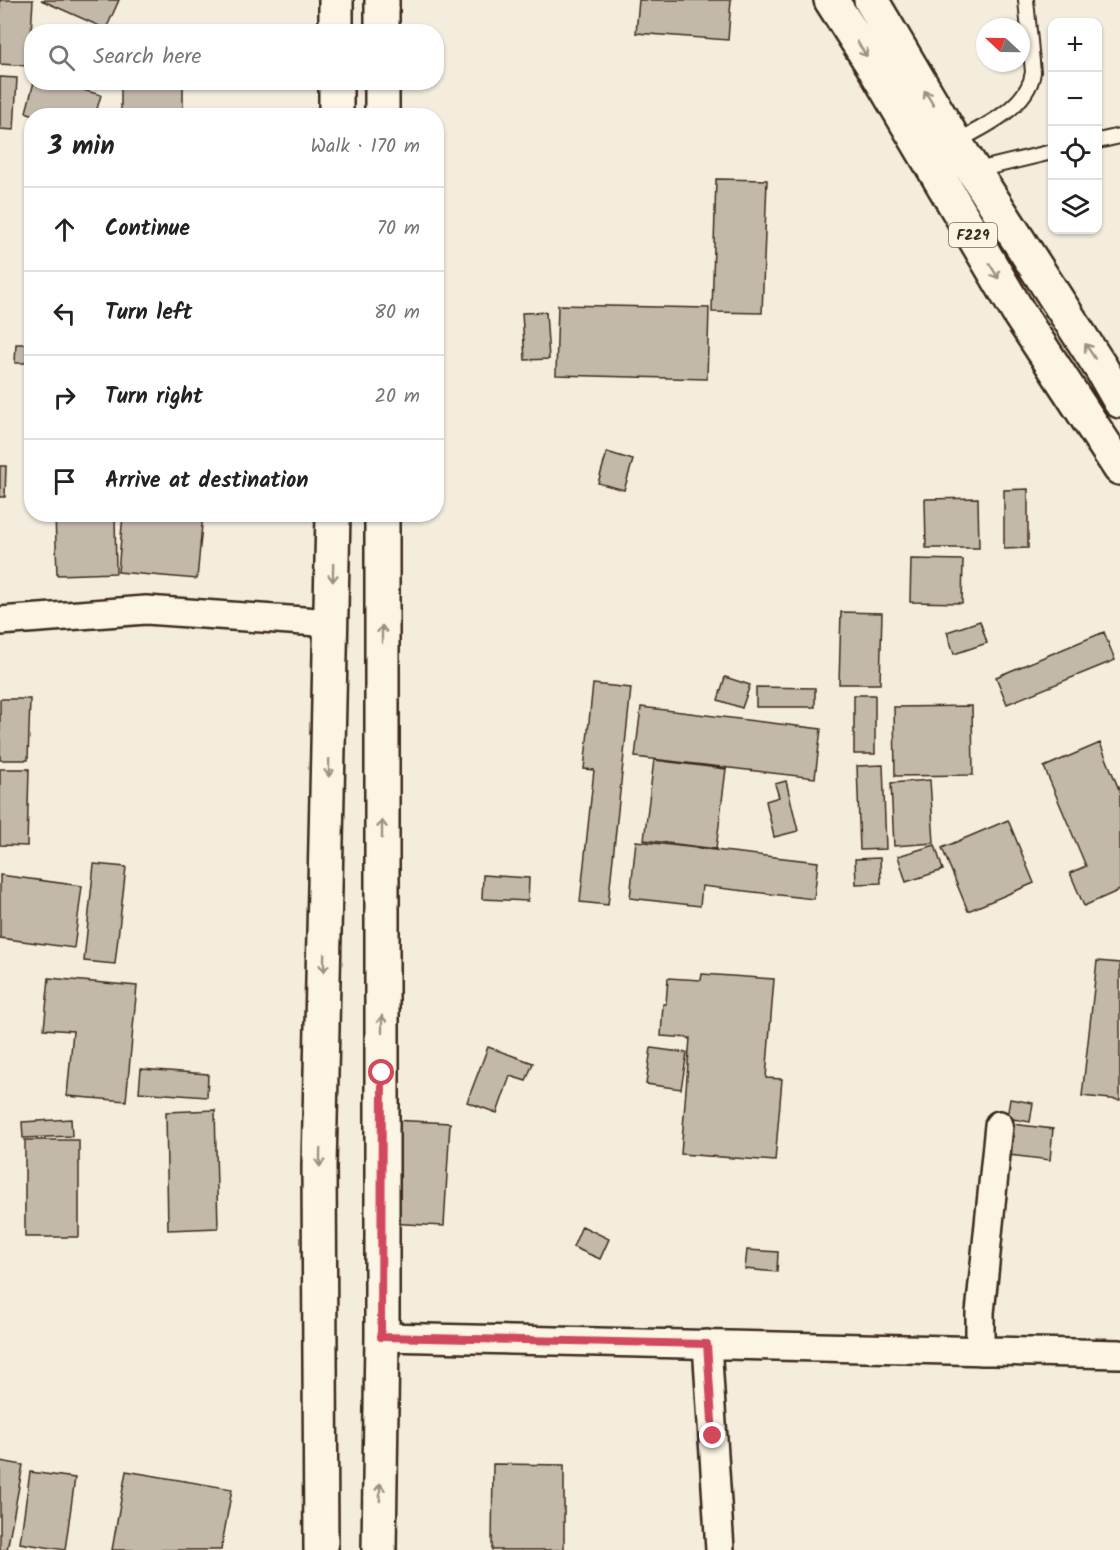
<!DOCTYPE html>
<html lang="en">
<head>
<meta charset="utf-8">
<style>
	body { margin:0; font-family:Kalam,sans-serif; background:#f6f6f6; color:#222 }
	.controls { position:absolute; right:18px; top:18px; display:grid; overflow:hidden; border-radius:12px; box-shadow:0 2px 4px #0004 }
	.controls button { width:54px; height:54px; display:grid; place-items:center; padding:0; border:0; border-bottom:2px solid #e0e0e0; background:#fff; color:#222; font:30px sans-serif }
	.compass { position:absolute; left:976px; top:18px; width:54px; height:54px; border-radius:50%; background:#fff; box-shadow:0 2px 4px #0004; rotate:292deg }
	.stop { position:absolute; width:18px; height:18px; margin:-14px; border:4px solid #d1495b; border-radius:50%; background:#fff }
	.stop.end { background:#d1495b; border-color:#fff; box-shadow:0 2px 6px #0008 }
	.list { margin:0; padding:0; list-style:none }
	h2 { display:flex; justify-content:space-between; align-items:center; height:78px; margin:0; padding:0 24px; font-size:26px }
	h2 small { font-size:20px; font-weight:400; color:#767676 }
	.list li { display:grid; grid-template-columns:39px 1fr auto; gap:18px; align-items:center; box-sizing:border-box; height:84px; padding:0 24px; border-top:2px solid #e0e0e0 }
	.list b { display:block; font-size:22px; white-space:nowrap }
	.list em { font-size:20px; font-style:normal; color:#767676 }
	.icon { flex:none; width:33px; height:33px; fill:none; stroke:currentColor; stroke-width:2; stroke-linecap:round; stroke-linejoin:round }
	.map { position:relative; flex:none; width:1120px; height:1550px; overflow:hidden }
	.search { position:absolute; background:#fff; box-shadow:0 2px 4px #0004; left:24px; top:24px; width:420px; height:66px; display:flex; align-items:center; gap:15px; box-sizing:border-box; padding:0 21px; border-radius:24px; color:#767676; font-size:22px }
	.panel { position:absolute; background:#fff; box-shadow:0 2px 4px #0004; left:24px; top:108px; width:420px; height:414px; border-radius:24px }
	.map>svg:first-child { display:block }
	.building { fill:#c3b9aa; stroke:#3b2a1e; stroke-width:1.5 }
	.lines { fill:none; stroke-linecap:round; stroke-linejoin:round }
	.lane-casing { stroke:#3b2a1e; stroke-width:18 }
	.street-casing { stroke:#3b2a1e; stroke-width:32 }
	.secondary-casing { stroke:#3b2a1e; stroke-width:38 }
	.primary-casing { stroke:#3b2a1e; stroke-width:38 }
	.lane { stroke:#fcf5e5; stroke-width:14 }
	.street { stroke:#fcf5e5; stroke-width:27 }
	.secondary { stroke:#fcf5e5; stroke-width:33 }
	.primary { stroke:#fcf5e5; stroke-width:33 }
	.oneway { stroke:#9c9082 }
	.route { stroke:#d1495b; stroke-width:8 }
	.labels { text-anchor:middle; stroke-width:4.5; stroke-linejoin:round; paint-order:stroke }
	.shield { fill:#fcf5e5; stroke:#75675a; stroke-width:1.5 }
	.shield-label { font-size:15px; font-weight:bold; fill:#3b2a1e }
</style>
</head>
<body>
<div class="map">
<svg width="1120" height="1550" viewBox="0 0 1120 1550">
	<rect width="100%" height="100%" fill="#f4eddd"/>
	<filter id="ink" filterUnits="userSpaceOnUse"><feTurbulence type="fractalNoise" baseFrequency=".0167" numOctaves="2"/><feDisplacementMap in="SourceGraphic" scale="12" xChannelSelector="R" yChannelSelector="G"/><feConvolveMatrix kernelMatrix="1 2 1 2 8 2 1 2 1" color-interpolation-filters="sRGB"/></filter>
	<g filter="url(#ink)">
		<path class="building" d="M 0,0 L 33,0 L 29,66 L 0,64 Z
			M 41,0 L 119,0 L 106,29 Z
			M 639,0 L 731,0 L 728,40 L 636,33 Z
			M 0,77 L 17,78 L 14,130 L 0,129 Z
			M 34,82 L 55,82 L 101,95 L 95,116 L 36,116 L 26,112 Z
			M 183,82 L 183,116 L 121,116 L 121,83 Z
			M 716,179 L 767,180 L 762,313 L 712,312 Z
			M 558,305 L 709,308 L 707,379 L 556,375 Z
			M 546,312 L 549,359 L 525,360 L 522,313 Z
			M 16,344 L 32,344 L 32,363 L 15,363 Z
			M 607,452 L 633,460 L 624,490 L 598,483 Z
			M 0,466 L 6,466 L 5,497 L 0,497 Z
			M 1028,489 L 1028,548 L 1004,549 L 1004,490 Z
			M 978,498 L 979,548 L 926,548 L 925,499 Z
			M 55,514 L 115,514 L 116,573 L 57,575 Z
			M 123,514 L 203,514 L 197,579 L 118,572 Z
			M 911,559 L 963,560 L 962,603 L 910,602 Z
			M 841,612 L 882,613 L 880,684 L 839,684 Z
			M 980,621 L 987,643 L 954,654 L 947,632 Z
			M 1104,632 L 1115,660 L 1007,704 L 996,677 Z
			M 725,677 L 750,685 L 742,708 L 718,700 Z
			M 593,684 L 631,688 L 608,905 L 580,902 L 594,770 L 584,769 Z
			M 756,687 L 815,688 L 815,707 L 756,707 Z
			M 854,695 L 875,695 L 875,754 L 854,754 Z
			M 0,699 L 30,699 L 28,760 L 0,760 Z
			M 972,706 L 973,775 L 895,776 L 894,707 Z
			M 641,707 L 821,729 L 815,778 L 635,757 Z
			M 1100,743 L 1120,792 L 1120,890 L 1084,906 L 1070,873 L 1086,866 L 1044,767 Z
			M 654,760 L 726,769 L 716,849 L 644,840 Z
			M 883,765 L 886,849 L 860,850 L 857,766 Z
			M 0,769 L 29,769 L 27,846 L 0,845 Z
			M 930,780 L 934,843 L 894,846 L 891,783 Z
			M 786,781 L 798,831 L 774,837 L 766,801 L 779,797 L 775,784 Z
			M 1008,820 L 1034,883 L 968,911 L 942,848 Z
			M 636,841 L 818,862 L 814,899 L 702,886 L 700,906 L 630,898 Z
			M 935,845 L 943,870 L 906,882 L 898,856 Z
			M 880,858 L 881,883 L 856,884 L 855,859 Z
			M 94,864 L 126,867 L 115,964 L 84,961 Z
			M 0,875 L 82,886 L 74,948 L 0,938 Z
			M 483,875 L 529,878 L 528,901 L 482,899 Z
			M 1097,961 L 1120,963 L 1120,1100 L 1082,1096 Z
			M 702,974 L 774,979 L 766,1078 L 782,1079 L 775,1161 L 681,1154 L 690,1038 L 661,1036 L 663,1004 L 666,1004 L 668,978 L 701,980 Z
			M 49,978 L 137,986 L 126,1101 L 67,1096 L 73,1031 L 44,1029 Z
			M 488,1047 L 533,1063 L 526,1081 L 510,1076 L 497,1113 L 467,1102 Z
			M 651,1048 L 687,1053 L 681,1089 L 646,1084 Z
			M 141,1069 L 208,1074 L 207,1097 L 139,1092 Z
			M 1010,1099 L 1033,1103 L 1030,1122 L 1007,1118 Z
			M 215,1110 L 218,1228 L 168,1230 L 166,1112 Z
			M 71,1119 L 72,1136 L 23,1138 L 22,1122 Z
			M 392,1120 L 450,1123 L 444,1226 L 387,1223 Z
			M 1012,1124 L 1053,1129 L 1050,1160 L 1009,1155 Z
			M 25,1140 L 79,1140 L 79,1237 L 25,1237 Z
			M 582,1226 L 609,1239 L 600,1259 L 573,1247 Z
			M 747,1250 L 778,1252 L 777,1272 L 745,1269 Z
			M 0,1461 L 23,1465 L 7,1550 L 0,1550 Z
			M 493,1464 L 564,1465 L 564,1550 L 492,1550 Z
			M 126,1471 L 232,1489 L 221,1550 L 112,1550 Z
			M 30,1472 L 75,1478 L 65,1550 L 20,1543 Z"/>
		<g class="lines">
			<g class="lane-casing">
				<path id="lane" d="M 1098,141 L 1120,136
					M 955,142 C 983,128 1029,106 1033,72 L 1026,0
					M 973,171 L 1052,152"/>
			</g>
			<g class="street-casing">
				<path id="street" d="M 0,621 L 146,610 L 332,623
					M 382,1337 L 1120,1354
					M 707,1344 L 720,1550
					M 980,1351 L 980,1313 L 999,1125"/>
			</g>
			<g class="secondary-casing">
				<path id="secondary" d="M 336,0 L 336,32
					M 382,32 L 382,0
					M 336,82 L 336,116
					M 382,116 L 382,82
					M 321,1550 L 319,1167 L 333,514
					M 379,1550 L 382,1337 L 382,514"/>
			</g>
			<g class="primary-casing">
				<path id="primary" d="M 831,0 L 875,69 L 1020,315 L 1120,468
					M 871,0 L 955,142 L 1101,368 L 1120,401"/>
			</g>
			<use href="#lane" class="lane"/>
			<use href="#street" class="street"/>
			<use href="#secondary" class="secondary"/>
			<use href="#primary" class="primary"/>
		</g>
		<defs><path id="oneway-shaft" d="M-6 0H5M1.5-3L5.5 0L1.5 3" fill="none" stroke-width="1.6" stroke-linecap="round" stroke-linejoin="round" transform="scale(1.5)"/></defs>
		<g class="oneway">
			<use href="#oneway-shaft" transform="translate(862 49) rotate(57)"/>
			<use href="#oneway-shaft" transform="translate(929 98) rotate(-121)"/>
			<use href="#oneway-shaft" transform="translate(994 271) rotate(59)"/>
			<use href="#oneway-shaft" transform="translate(1090 351) rotate(-123)"/>
			<use href="#oneway-shaft" transform="translate(333 573) rotate(91)"/>
			<use href="#oneway-shaft" transform="translate(382 634) rotate(-90)"/>
			<use href="#oneway-shaft" transform="translate(329 768) rotate(91)"/>
			<use href="#oneway-shaft" transform="translate(382 829) rotate(-90)"/>
			<use href="#oneway-shaft" transform="translate(324 963) rotate(91)"/>
			<use href="#oneway-shaft" transform="translate(382 1024) rotate(-90)"/>
			<use href="#oneway-shaft" transform="translate(320 1158) rotate(91)"/>
			<use href="#oneway-shaft" transform="translate(380 1492) rotate(-89)"/>
		</g>
	</g>
	<g class="lines" filter="url(#ink)">
		<path class="route" d="M 382,1073 L 381,1337 L 707,1344 L 713,1436"/>
	</g>
	<g class="labels">
		<rect class="shield" x="949" y="223" width="48" height="24" rx="4.5"/>
		<g class="shield-label">
			<text x="973" y="240">F229</text>
		</g>
	</g>
</svg>
<div class="controls">
<button>+</button>
<button>−</button>
<button><svg class="icon" aria-label="locate" viewBox="0 0 24 24"><circle cx="12" cy="12" r="6"/><path d="M12 2v4M12 18v4M2 12h4M18 12h4"/></svg></button>
<button><svg class="icon" aria-label="layers" viewBox="0 0 24 24"><path d="M12 4l9 5-9 5-9-5zM3 14l9 5 9-5"/></svg></button>
</div>
<svg class="compass" viewBox="-18 -18 36 36"><path d="M0-13l5 13h-10z" fill="#e53935"/><path d="M0 13l5-13h-10z" fill="#767676"/></svg>
<div class="stop" style="left:382px;top:1073px"></div>
<div class="stop end" style="left:713px;top:1436px"></div>
<div class="search"><svg class="icon" aria-label="search" viewBox="0 0 24 24"><circle cx="10" cy="10" r="6"/><path d="M15 15l6 6"/></svg>Search here</div>
<section class="panel">
<h2>3 min<small>Walk · 170 m</small></h2>
<ul class="list">
<li><svg class="icon" aria-label="ahead" viewBox="0 0 24 24"><path d="M12 20V5M6 11l6-6 6 6"/></svg><div><b>Continue</b></div><em>70 m</em></li>
<li><svg class="icon" aria-label="left" viewBox="0 0 24 24"><path d="M17 20v-9H6M10 6l-5 5 5 5"/></svg><div><b>Turn left</b></div><em>80 m</em></li>
<li><svg class="icon" aria-label="right" viewBox="0 0 24 24"><path d="M7 20v-9h11M14 6l5 5-5 5"/></svg><div><b>Turn right</b></div><em>20 m</em></li>
<li><svg class="icon" aria-label="arrive" viewBox="0 0 24 24"><path d="M6 21V4h12l-3 4 3 4H6"/></svg><div><b>Arrive at destination</b></div></li>
</ul>
</section>
</div>
</body>
</html>
